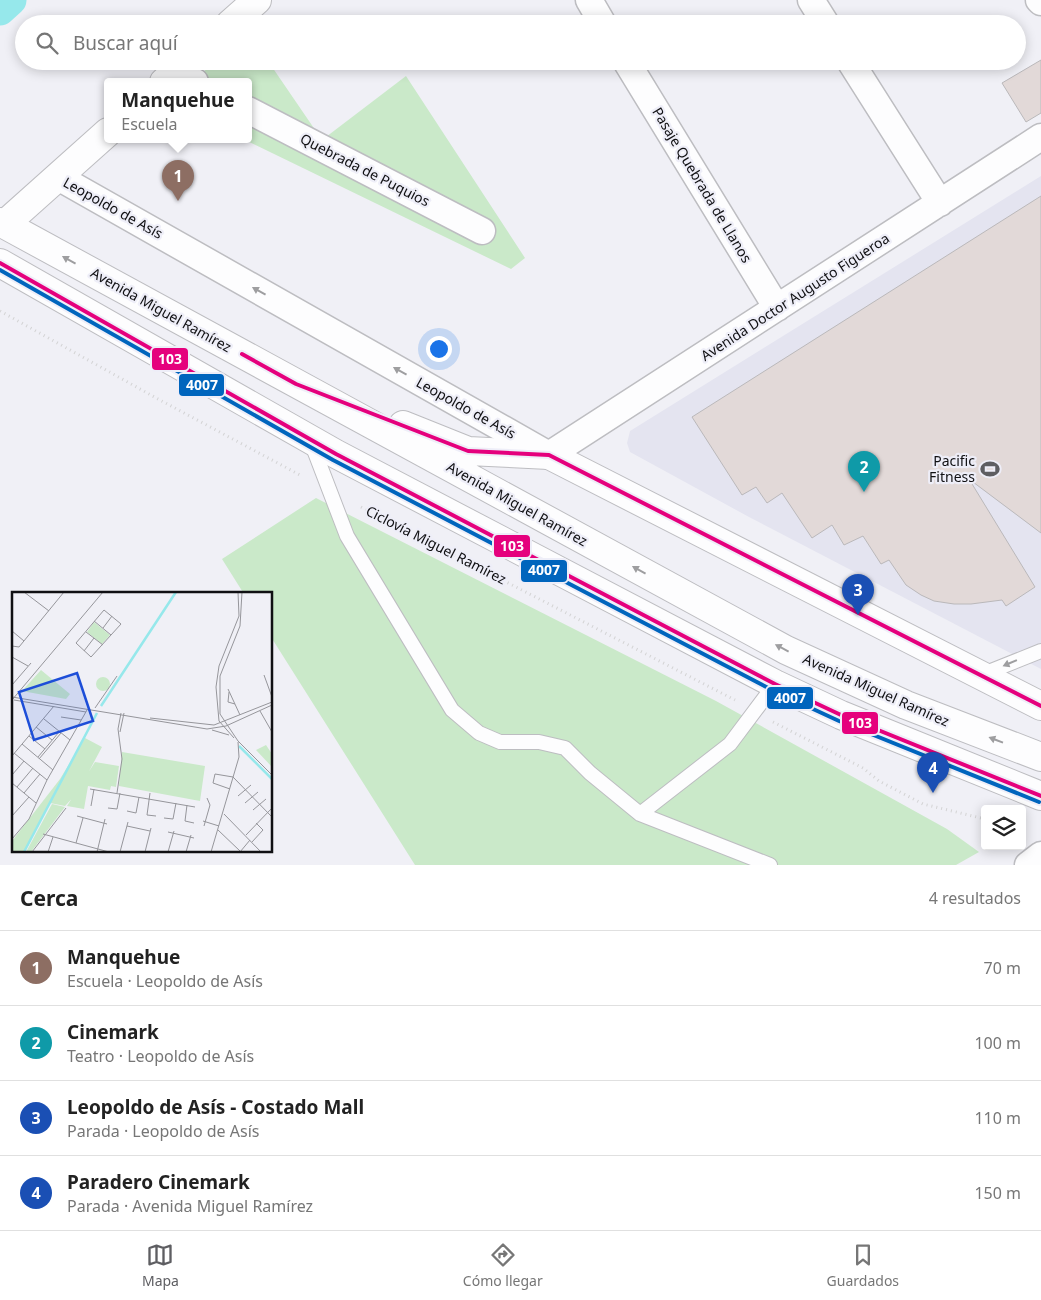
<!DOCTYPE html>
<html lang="es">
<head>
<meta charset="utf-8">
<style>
	body { margin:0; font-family:"Noto Sans",sans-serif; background:#f6f6f6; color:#222 }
	.controls { position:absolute; right:15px; bottom:15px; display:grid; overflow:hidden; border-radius:5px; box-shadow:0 2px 12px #0003 }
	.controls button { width:45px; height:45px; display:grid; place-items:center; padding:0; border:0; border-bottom:1px solid #e0e0e0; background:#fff; color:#222; font:25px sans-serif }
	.you { position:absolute; left:438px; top:348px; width:18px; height:18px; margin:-12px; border:4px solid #fff; border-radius:50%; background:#1a73e8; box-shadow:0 0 0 8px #1a73e833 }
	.badge { display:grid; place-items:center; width:32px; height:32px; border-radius:50%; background:#5e5e62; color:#fff; font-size:16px; font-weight:700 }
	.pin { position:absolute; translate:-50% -41px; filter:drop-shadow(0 1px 2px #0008) }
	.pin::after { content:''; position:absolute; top:26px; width:18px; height:15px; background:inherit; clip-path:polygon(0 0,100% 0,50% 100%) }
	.popup { position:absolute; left:104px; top:78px; width:148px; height:65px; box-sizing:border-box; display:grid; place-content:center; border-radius:5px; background:#fff; filter:drop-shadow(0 1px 4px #0005); font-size:16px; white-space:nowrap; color:#767676 }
	.popup b { font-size:19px; color:#222 }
	.popup::after { content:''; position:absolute; left:50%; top:100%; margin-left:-10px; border:10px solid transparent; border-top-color:#fff }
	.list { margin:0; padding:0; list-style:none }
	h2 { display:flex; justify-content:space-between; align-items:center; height:65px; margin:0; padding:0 20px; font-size:21px }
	h2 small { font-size:16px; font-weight:400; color:#767676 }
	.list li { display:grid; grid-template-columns:32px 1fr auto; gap:15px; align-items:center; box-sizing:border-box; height:75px; padding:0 20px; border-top:1px solid #e0e0e0 }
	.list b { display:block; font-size:19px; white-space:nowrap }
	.list p { margin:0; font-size:16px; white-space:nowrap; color:#767676 }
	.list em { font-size:16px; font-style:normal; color:#767676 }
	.icon { flex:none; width:28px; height:28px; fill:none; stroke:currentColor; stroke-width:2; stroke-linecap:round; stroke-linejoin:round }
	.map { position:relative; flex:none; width:1041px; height:865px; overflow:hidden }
	.search { position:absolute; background:#fff; box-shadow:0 2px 12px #0003; left:15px; right:15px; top:15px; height:55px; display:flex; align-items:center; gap:12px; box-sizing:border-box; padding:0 18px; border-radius:28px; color:#767676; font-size:19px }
	.sheet { height:365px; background:#fff }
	nav { display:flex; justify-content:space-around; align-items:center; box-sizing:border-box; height:70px; border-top:1px solid #e0e0e0; background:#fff; font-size:14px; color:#767676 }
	nav a { display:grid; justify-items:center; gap:2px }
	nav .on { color:#5e5e62 }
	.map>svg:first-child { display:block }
	.built { fill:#e4e4f0 }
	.green { fill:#cae9c9 }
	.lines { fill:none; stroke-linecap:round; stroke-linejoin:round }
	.canal { stroke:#96e8eb; stroke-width:31 }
	.building { fill:#e2d9d8; stroke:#bab8ba }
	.service-casing { stroke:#bdbdc1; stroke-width:16 }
	.minor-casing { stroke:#bdbdc1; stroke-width:29 }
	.tertiary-casing { stroke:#bdbdc1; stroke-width:30 }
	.primary-casing { stroke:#bdbdc1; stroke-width:30 }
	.path { stroke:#d3d3d4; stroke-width:3; stroke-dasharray:1 4; stroke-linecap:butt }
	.service { stroke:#fdfdfe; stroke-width:14 }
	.minor { stroke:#fdfdfe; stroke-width:26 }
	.tertiary { stroke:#fdfdfe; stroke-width:28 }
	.primary { stroke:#fdfdfe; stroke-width:28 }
	.bus-1-casing { stroke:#eeeef8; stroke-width:8 }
	.bus-2-casing { stroke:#eeeef8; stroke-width:8 }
	.bus-1 { stroke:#e5007d; stroke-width:4 }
	.bus-2 { stroke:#0065bd; stroke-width:4 }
	.oneway { fill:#9e9ea0 }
	.labels { text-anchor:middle; stroke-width:4.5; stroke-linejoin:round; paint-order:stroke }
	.street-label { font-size:14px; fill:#101013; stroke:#eeeef8 }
	.poi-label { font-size:14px; fill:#101013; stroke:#eeeef8; text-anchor:end }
	.inset-river { fill:none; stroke:#96e8eb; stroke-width:2.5 }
	.inset-road { fill:none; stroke:#96969b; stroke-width:1 }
	.view { fill:#1d4ed8; fill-opacity:0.15; stroke:#1d4ed8; stroke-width:2.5 }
	.inset-edge { fill:none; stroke:#101013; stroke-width:2.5 }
	.line-badge { stroke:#eeeef8; stroke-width:2 }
	.badge-label { font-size:14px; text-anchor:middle; font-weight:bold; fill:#fff }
</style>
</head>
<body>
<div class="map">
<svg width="1041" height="865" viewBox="0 0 1041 865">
	<rect width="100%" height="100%" fill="#f0f0f6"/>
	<path class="built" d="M 1041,176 L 1041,669 L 749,517 L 630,452 L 627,443 L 630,431 Z"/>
	<path class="green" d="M 217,61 L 268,61 L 322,140 L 406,76 L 525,258 L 511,269 L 245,140 L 248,140 L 248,82 L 190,82 Z
		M 316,498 L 716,701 L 947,829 L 979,852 L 956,865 L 415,865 L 271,637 L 271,594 L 244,594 L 222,559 Z"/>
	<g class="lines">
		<path class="canal" d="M 0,10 L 11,0"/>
	</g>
	<path class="building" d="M 1041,60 L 1041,113 L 1026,122 L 1002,83 Z
		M 1041,196 L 1041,533 L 969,479 L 1035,587 L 1006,606 L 1002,600 L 971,604 L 954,604 L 934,601 L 921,595 L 906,585 L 889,560 L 881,564 L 863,536 L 844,545 L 832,525 L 812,538 L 782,493 L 767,503 L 756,487 L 742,495 L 692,417 Z"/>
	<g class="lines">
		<g class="service-casing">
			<path id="service" d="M 311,442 L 347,536 L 452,710 L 479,733 L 500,742 L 539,742 L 565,748 L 590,773 L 640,814 L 770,865
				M 981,675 L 1041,651
				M 640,814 L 730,744 L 775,684"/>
		</g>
		<g class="minor-casing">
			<path id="minor" d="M 589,0 L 603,24
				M 811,0 L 826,24
				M 1039,0 L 1041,2
				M 626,61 L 777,308
				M 850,61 L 940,203
				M 175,72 L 195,82
				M 248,110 L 482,231
				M 58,177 L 549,455 L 1041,137
				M 1028,865 L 1041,855"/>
		</g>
		<g class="tertiary-casing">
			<path id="tertiary" d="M 230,24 L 257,0
				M 164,82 L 188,61
				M 5,224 L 108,132
				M 549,455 L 1041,706"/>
		</g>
		<g class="primary-casing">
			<path id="primary" d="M 0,222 L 786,650 L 906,705 L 1041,757
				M 0,263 L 336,454 L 775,684 L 841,715 L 1041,796
				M 403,425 L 468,451 L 549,455"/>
		</g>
		<path class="path" d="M 0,311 L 158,399 L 300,475
			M 361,507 L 735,700
			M 773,722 L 863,768 L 879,781 L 923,804 L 985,819"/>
		<use href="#service" class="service"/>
		<use href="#minor" class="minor"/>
		<use href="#tertiary" class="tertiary"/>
		<use href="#primary" class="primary"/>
		<g class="bus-1-casing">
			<path id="bus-1" d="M 0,263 L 336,454 L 775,684 L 841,715 L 1041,796
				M 242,354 L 296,384 L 468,451 L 549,455 L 1041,706"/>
		</g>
		<g class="bus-2-casing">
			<path id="bus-2" d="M 0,270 L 333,460 L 772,690 L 839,721 L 1039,802"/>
		</g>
		<use href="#bus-1" class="bus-1"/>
		<use href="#bus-2" class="bus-2"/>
	</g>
	<defs><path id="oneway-solid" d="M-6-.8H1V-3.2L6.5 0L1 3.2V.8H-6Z" transform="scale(1.25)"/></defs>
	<g class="oneway">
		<use href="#oneway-solid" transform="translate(69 260) rotate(-151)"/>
		<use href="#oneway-solid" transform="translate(259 291) rotate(-151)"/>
		<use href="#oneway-solid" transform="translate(400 371) rotate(-151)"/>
		<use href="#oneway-solid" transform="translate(639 570) rotate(-151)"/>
		<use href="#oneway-solid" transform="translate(782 648) rotate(-152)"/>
		<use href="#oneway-solid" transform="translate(1010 663) rotate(157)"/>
		<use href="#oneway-solid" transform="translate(996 740) rotate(-159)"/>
	</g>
	<defs>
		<g id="stadium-bare" transform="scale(1.5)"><path d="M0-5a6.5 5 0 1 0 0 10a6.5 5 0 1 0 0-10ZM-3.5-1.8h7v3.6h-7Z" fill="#5e5e62" stroke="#eeeef8" stroke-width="2.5" paint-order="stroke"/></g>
	</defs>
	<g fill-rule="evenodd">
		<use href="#stadium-bare" x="990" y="469"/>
	</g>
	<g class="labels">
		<g class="street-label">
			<text transform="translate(365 170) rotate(27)" y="5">Quebrada de Puquios</text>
			<text transform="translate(702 185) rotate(59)" y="5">Pasaje Quebrada de Llanos</text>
			<text transform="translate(113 208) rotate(29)" y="5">Leopoldo de Asís</text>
			<text transform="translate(795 297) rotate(-33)" y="5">Avenida Doctor Augusto Figueroa</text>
			<text transform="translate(161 310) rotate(29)" y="5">Avenida Miguel Ramírez</text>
			<text transform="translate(466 408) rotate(29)" y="5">Leopoldo de Asís</text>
			<text transform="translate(517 504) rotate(29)" y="5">Avenida Miguel Ramírez</text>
			<text transform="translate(436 545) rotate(27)" y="5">Ciclovía Miguel Ramírez</text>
			<text transform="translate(876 690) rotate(24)" y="5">Avenida Miguel Ramírez</text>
		</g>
		<g class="poi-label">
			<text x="975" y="466">Pacific<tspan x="975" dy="16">Fitness</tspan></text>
		</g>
	</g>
	<g transform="translate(12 592)">
		<rect width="260" height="260" fill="#f0f0f6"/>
		<path d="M 82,30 L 98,43 L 90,52 L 75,40 ZM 29,78 L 58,102 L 54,107 L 10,99 ZM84 92a7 7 0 1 1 14 0a7 7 0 1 1-14 0ZM 73,146 L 90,155 L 66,200 L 53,214 L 38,211 L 12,260 L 0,260 L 0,249 L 48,187 ZM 254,153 L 260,162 L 260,175 L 244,158 ZM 110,160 L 193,174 L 188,209 L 107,194 ZM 83,170 L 107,174 L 104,195 L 99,194 L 98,198 L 76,194 L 72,217 L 55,214 ZM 40,212 L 53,215 L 19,260 L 14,260 Z" fill="#cae9c9"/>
		<path class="inset-river" d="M 89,114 L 164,0M 227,154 L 260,187M 12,260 L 85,121"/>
		<path class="inset-road" d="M 12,0 L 37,19M 230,0 L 228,34 L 208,84 L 208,122 L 226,149 L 260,183M 92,18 L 109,32 L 79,65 L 64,51 ZM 82,29 L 99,43M 91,36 L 100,24M 0,39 L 12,49M 74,40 L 91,53M 0,54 L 7,55 L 52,0M 72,59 L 82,46M 0,65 L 16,74M 252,83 L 260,105M 0,93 L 19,71M 216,97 L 228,123M 217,100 L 216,110 L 223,112M 0,105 L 195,137 L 214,134 L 260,113M 0,108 L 91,0M 2,108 L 74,120M 83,116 L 105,84M 248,119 L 260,140M 49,125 L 69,128M 138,126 L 202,133 L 260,110M 32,127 L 58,148M 24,135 L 40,148M 200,138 L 217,143M 108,140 L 112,121M 17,144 L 33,157M 222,146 L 207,129 L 204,95 L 207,74 L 227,24 L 226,0M 10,152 L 41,178M 2,161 L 35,188M 0,164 L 42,114M 26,165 L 47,140M 27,167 L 49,141M 0,183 L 12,169M 0,191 L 24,211M 5,195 L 21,176M 78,197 L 183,215M 218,197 L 201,191 L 203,182 L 221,185 L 260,225M 12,201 L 28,182M 105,201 L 110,167 L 106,137 L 109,121M 138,201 L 135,223 L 144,224M 226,204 L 239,193M 233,211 L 246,200M 175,213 L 173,229 L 182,231M 79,214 L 82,197M 96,216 L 105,217 L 108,201M 241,218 L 254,207M 115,219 L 124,221 L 127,205M 212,222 L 249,260M 0,224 L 17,205M 65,224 L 95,232M 152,226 L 161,227 L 164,211M 191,229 L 207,234M 115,234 L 138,239M 192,234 L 198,213 L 195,206M 206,238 L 228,259M 156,240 L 182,246M 31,242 L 97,260M 234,243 L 260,216M 0,247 L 17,227 L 35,188 L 75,118M 240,250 L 251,238 L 244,231M 64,251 L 71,226M 20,260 L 54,216M 36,260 L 41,245M 85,260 L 93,227M 108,260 L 116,230M 133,260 L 139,236M 156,260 L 162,239M 174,260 L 179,243M 199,260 L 227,165 L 226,150M 228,260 L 238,248"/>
		<path class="view" d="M 65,81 L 81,129 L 22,148 L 7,100 Z"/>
		<rect width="260" height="260" class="inset-edge"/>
	</g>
	<g class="line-badge">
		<rect x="151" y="347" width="38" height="24" rx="5" fill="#e5007d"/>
		<rect x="178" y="373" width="47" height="24" rx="5" fill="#0065bd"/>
		<rect x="493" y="534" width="38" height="24" rx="5" fill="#e5007d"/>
		<rect x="520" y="559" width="48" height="24" rx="5" fill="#0065bd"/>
		<rect x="766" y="686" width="48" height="24" rx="5" fill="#0065bd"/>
		<rect x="841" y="711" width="38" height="24" rx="5" fill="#e5007d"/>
	</g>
	<g class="badge-label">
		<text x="170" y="364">103</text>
		<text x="202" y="390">4007</text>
		<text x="512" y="551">103</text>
		<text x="544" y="575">4007</text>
		<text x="790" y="703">4007</text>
		<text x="860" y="728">103</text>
	</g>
</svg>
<div class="controls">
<button><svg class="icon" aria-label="layers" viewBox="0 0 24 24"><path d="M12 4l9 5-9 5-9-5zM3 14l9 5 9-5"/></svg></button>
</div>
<div class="you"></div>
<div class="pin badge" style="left:178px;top:201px;background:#8d6e63">1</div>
<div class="popup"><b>Manquehue</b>Escuela</div>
<div class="pin badge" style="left:864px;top:492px;background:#0f9aa8">2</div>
<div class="pin badge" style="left:858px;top:615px;background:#1a4fb4">3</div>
<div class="pin badge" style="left:933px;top:793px;background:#1a4fb4">4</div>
<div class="search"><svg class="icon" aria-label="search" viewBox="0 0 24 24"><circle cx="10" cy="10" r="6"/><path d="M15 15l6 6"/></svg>Buscar aquí</div>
</div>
<section class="sheet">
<h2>Cerca<small>4 resultados</small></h2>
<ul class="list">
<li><span class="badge" style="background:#8d6e63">1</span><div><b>Manquehue</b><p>Escuela · Leopoldo de Asís</p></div><em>70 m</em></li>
<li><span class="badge" style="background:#0f9aa8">2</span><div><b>Cinemark</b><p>Teatro · Leopoldo de Asís</p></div><em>100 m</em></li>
<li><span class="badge" style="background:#1a4fb4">3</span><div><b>Leopoldo de Asís - Costado Mall</b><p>Parada · Leopoldo de Asís</p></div><em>110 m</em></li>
<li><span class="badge" style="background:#1a4fb4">4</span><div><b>Paradero Cinemark</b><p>Parada · Avenida Miguel Ramírez</p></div><em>150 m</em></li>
</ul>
</section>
<nav>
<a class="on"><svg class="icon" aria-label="map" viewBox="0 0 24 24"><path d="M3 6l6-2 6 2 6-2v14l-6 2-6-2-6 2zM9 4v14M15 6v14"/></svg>Mapa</a>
<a><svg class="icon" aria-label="directions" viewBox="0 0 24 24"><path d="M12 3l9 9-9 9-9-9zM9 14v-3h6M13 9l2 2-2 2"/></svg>Cómo llegar</a>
<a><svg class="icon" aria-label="saved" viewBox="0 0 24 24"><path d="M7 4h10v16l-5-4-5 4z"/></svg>Guardados</a>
</nav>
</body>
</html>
